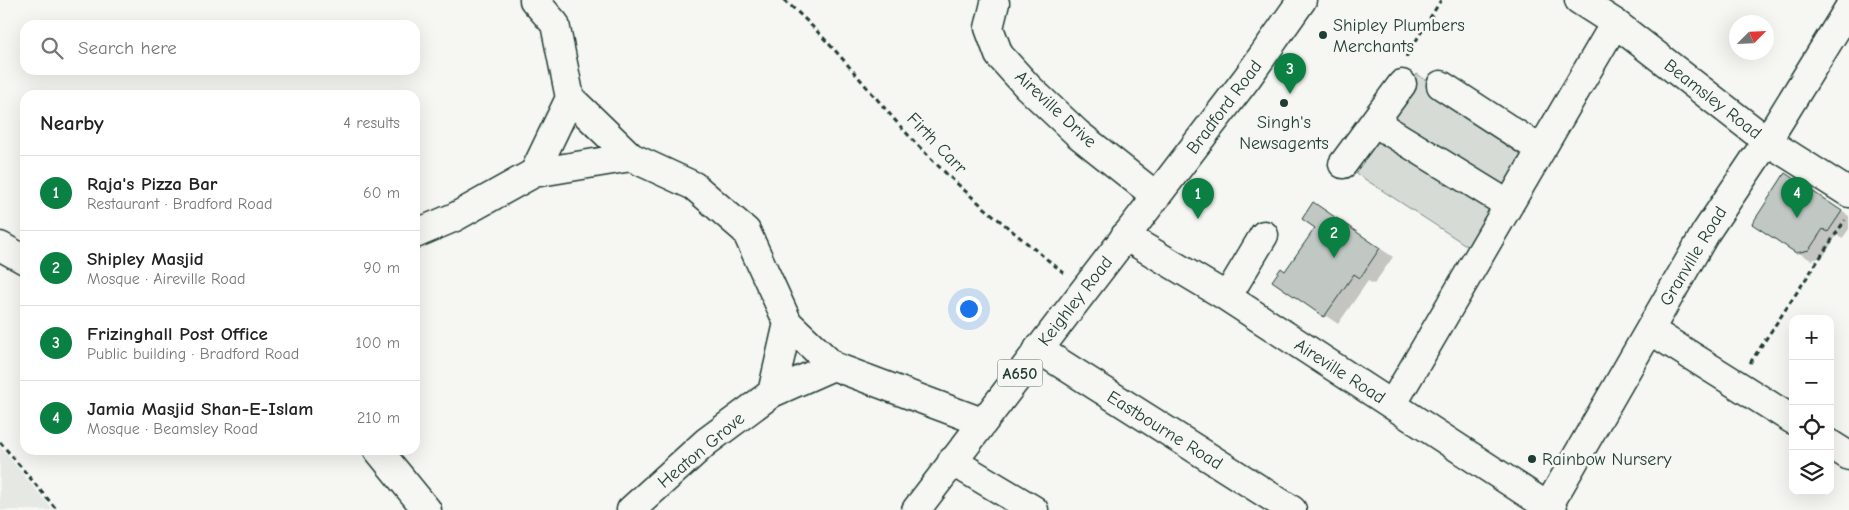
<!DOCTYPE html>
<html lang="en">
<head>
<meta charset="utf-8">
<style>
	body { margin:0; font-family:"Comic Neue",sans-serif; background:#f6f6f6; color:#222 }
	.controls { position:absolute; right:15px; bottom:15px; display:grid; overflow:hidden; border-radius:10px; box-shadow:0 5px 20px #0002 }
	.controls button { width:45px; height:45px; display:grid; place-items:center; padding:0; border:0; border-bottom:1px solid #e0e0e0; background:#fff; color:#222; font:25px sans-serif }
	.compass { position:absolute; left:1729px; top:15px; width:45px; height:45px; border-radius:50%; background:#fff; box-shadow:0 5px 20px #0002; rotate:66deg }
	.you { position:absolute; left:968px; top:308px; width:18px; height:18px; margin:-12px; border:4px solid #fff; border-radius:50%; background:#1a73e8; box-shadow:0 0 0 8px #1a73e833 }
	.badge { display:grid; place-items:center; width:32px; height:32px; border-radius:50%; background:#0b8043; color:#fff; font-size:16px; font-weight:700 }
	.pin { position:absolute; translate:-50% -41px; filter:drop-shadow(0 1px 2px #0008) }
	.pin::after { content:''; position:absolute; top:26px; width:18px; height:15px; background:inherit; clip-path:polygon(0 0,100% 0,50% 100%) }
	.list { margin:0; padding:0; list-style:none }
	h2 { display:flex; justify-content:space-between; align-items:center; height:65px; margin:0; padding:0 20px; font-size:21px }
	h2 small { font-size:16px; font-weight:400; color:#767676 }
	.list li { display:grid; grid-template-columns:32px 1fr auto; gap:15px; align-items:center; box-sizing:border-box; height:75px; padding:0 20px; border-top:1px solid #e0e0e0 }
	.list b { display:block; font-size:19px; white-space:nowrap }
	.list p { margin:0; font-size:16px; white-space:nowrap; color:#767676 }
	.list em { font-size:16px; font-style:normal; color:#767676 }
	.icon { flex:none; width:28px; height:28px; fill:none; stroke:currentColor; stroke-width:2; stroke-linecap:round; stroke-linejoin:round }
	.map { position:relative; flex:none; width:1849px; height:510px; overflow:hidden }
	.search { position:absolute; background:#fff; box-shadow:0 5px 20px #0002; left:20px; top:20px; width:400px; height:55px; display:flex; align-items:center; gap:12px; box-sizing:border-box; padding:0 18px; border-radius:15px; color:#767676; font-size:19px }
	.panel { position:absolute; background:#fff; box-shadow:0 5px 20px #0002; left:20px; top:90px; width:400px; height:365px; border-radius:15px }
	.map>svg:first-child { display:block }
	.built { fill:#e6e8e4 }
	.green { fill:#d6dbd6; stroke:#7a8c85 }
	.shadow { fill:#0003 }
	.building { fill:#c1c8c3; stroke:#1f3d34 }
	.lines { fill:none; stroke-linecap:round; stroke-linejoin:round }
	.minor-casing { stroke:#1f3d34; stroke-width:31 }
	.highway-casing { stroke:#1f3d34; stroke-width:31 }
	.path { stroke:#1f3d34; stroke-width:3; stroke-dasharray:5 4; stroke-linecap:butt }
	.minor { stroke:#f6f6f2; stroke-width:28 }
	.highway { stroke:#f6f6f2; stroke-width:28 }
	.poi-dot { fill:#1f3d34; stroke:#f6f6f2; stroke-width:2 }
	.labels { text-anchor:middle; stroke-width:5; stroke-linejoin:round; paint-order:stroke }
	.shield { fill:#f6f6f2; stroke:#60746d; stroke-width:1 }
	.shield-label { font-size:16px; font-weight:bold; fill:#1f3d34 }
	.poi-label { font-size:18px; fill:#1f3d34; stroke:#f6f6f2; text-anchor:start }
	.street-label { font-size:18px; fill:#1f3d34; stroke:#f6f6f2 }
</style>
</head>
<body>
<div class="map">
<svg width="1849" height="510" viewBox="0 0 1849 510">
	<rect width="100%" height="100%" fill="#f6f6f2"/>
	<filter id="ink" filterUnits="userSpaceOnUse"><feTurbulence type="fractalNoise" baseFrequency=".02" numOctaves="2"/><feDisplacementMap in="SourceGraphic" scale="10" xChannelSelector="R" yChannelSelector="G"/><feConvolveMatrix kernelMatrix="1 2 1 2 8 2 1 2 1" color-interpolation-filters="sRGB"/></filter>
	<g filter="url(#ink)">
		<path class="built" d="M 0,447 L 53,510 L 0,510 Z"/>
		<path class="green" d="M 1417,74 L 1530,152 L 1472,249 L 1354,172 Z"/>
		<path class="shadow" d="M 1798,183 L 1849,216 L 1849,229 L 1842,239 L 1837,235 L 1823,257 L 1811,260 L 1797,252 Z
			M 1314,204 L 1393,257 L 1374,284 L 1368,281 L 1338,324 L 1274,281 L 1286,272 L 1317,228 Z"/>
		<path class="building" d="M 1785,173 L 1842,211 L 1828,232 L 1823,229 L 1809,250 L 1796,253 L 1752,224 Z
			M 1313,202 L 1380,248 L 1360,278 L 1354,274 L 1324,317 L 1272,281 L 1281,268 L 1285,271 L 1315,228 L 1302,219 Z"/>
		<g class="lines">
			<g class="minor-casing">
				<path id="minor" d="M 1579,0 L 1615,23 L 1767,141 L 1849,193
					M 995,3 L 989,28 L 999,55 L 1028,87 L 1078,134 L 1156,196
					M 1402,84 L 1374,122 L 1509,205
					M 1441,85 L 1541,150
					M 570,98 L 631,157 L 694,186 L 746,231 L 788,323 L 833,366 L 982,422
					M 1343,164 L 1374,122
					M 534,173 L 631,157
					M 415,234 L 455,217 L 534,173 L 570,98 L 555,24 L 534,0
					M 1125,236 L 1227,297 L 1553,510
					M 0,246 L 25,260
					M 1227,297 L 1264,235
					M 1650,330 L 1793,420
					M 1038,349 L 1292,510
					M 772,393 L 833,366
					M 1392,405 L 1615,23
					M 1830,444 L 1849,456
					M 378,450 L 427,510
					M 952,461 L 1034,510
					M 631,510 L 706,442 L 772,393 L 788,323
					M 1546,510 L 1706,232 L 1767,141 L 1849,8"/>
			</g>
			<g class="highway-casing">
				<path id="highway" d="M 916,510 L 1247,78 L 1302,0"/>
			</g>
			<path class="path" d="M 784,0 C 831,40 869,92 910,137 C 957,188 1011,230 1064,273
				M 1406,57 L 1441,0
				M 1750,363 L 1845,220
				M 0,442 L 57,510"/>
			<use href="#minor" class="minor"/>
			<use href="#highway" class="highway"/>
		</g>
	</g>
	<g class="poi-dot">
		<circle cx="1323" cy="35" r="5"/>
		<circle cx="1284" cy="103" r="5"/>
		<circle cx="1532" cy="459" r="5"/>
	</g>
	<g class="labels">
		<rect class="shield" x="997.5" y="359.5" width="45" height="27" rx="4"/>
		<g class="shield-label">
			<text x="1020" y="379">A650</text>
		</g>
		<g class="poi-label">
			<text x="1333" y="31">Shipley Plumbers<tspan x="1333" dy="21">Merchants</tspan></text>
			<text x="1284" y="128" text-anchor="middle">Singh's<tspan x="1284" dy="21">Newsagents</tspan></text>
			<text x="1542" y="465">Rainbow Nursery</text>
		</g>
		<g class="street-label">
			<text transform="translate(1713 99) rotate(38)" y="6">Beamsley Road</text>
			<text transform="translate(1224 107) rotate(-53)" y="6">Bradford Road</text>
			<text transform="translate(1056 109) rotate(43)" y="6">Aireville Drive</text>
			<text transform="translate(937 143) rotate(46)" y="6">Firth Carr</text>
			<text transform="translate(1693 256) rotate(-59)" y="6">Granville Road</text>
			<text transform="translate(1075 301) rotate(-52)" y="6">Keighley Road</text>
			<text transform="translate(1340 371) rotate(33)" y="6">Aireville Road</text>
			<text transform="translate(1165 430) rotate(32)" y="6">Eastbourne Road</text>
			<text transform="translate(701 450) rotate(-40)" y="6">Heaton Grove</text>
		</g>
	</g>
</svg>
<div class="controls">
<button>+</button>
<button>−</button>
<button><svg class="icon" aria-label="locate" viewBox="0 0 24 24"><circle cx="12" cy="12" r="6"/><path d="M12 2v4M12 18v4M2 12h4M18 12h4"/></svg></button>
<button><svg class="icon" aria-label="layers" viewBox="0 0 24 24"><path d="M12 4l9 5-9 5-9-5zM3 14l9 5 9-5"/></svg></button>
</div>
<svg class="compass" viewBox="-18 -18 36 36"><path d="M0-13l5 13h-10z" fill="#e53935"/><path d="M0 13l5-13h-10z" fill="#767676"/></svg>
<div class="you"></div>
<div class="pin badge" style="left:1198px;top:219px">1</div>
<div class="pin badge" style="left:1334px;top:258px">2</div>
<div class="pin badge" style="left:1290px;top:94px">3</div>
<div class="pin badge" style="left:1797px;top:218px">4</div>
<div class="search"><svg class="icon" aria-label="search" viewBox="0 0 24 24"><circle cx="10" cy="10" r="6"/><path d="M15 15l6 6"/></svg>Search here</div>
<section class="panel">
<h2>Nearby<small>4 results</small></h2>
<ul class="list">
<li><span class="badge">1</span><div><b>Raja's Pizza Bar</b><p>Restaurant · Bradford Road</p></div><em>60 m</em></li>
<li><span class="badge">2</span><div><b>Shipley Masjid</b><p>Mosque · Aireville Road</p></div><em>90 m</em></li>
<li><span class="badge">3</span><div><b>Frizinghall Post Office</b><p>Public building · Bradford Road</p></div><em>100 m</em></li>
<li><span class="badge">4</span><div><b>Jamia Masjid Shan-E-Islam</b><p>Mosque · Beamsley Road</p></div><em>210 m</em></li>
</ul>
</section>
</div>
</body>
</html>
